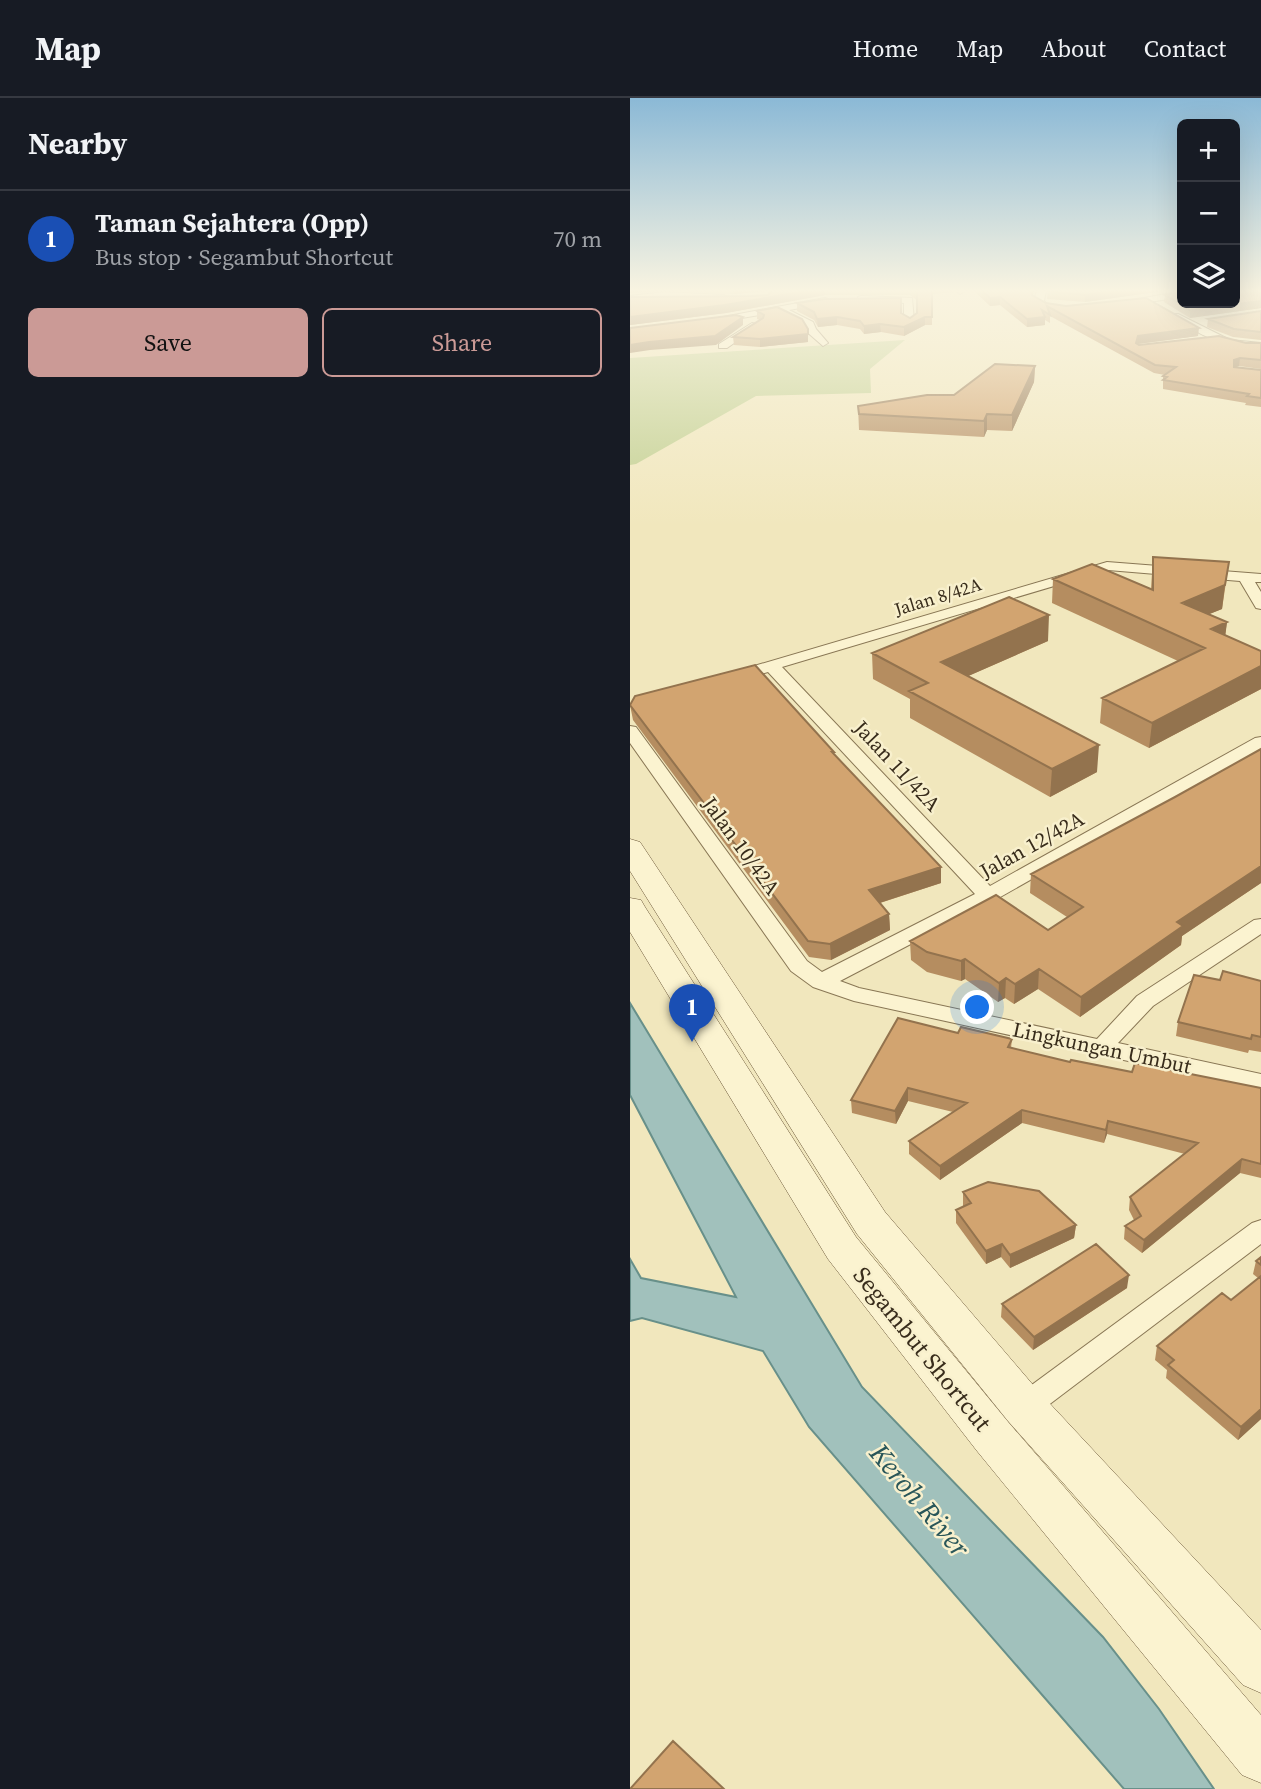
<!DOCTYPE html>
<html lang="en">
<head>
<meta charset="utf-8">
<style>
	body { margin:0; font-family:"Source Serif 4",serif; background:#242831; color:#f1f3f6 }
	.controls { position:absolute; right:21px; top:21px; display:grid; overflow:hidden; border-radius:10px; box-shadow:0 7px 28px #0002 }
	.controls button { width:63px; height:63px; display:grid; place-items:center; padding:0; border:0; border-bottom:2px solid #363941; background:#171b24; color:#f1f3f6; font:35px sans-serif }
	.you { position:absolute; left:348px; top:910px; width:24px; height:24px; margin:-18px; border:5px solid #fff; border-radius:50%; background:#1a73e8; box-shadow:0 0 0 10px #1a73e833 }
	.badge { display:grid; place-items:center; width:46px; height:46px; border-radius:50%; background:#cb9a96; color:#fff; font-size:23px; font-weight:700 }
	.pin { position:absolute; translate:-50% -58px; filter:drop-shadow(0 2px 4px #0008) }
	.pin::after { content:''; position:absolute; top:37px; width:24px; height:21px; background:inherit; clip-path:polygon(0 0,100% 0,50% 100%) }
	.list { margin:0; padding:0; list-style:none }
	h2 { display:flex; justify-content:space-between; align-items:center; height:91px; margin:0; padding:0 28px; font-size:30px }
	h2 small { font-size:23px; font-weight:400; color:#9ea1a6 }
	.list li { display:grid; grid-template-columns:46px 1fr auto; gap:21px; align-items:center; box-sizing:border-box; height:98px; padding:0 28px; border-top:2px solid #363941 }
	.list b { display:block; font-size:26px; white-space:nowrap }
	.list p { margin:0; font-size:23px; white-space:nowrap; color:#9ea1a6 }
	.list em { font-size:23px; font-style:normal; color:#9ea1a6 }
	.actions { display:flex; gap:14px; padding:21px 28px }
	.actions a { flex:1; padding:16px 0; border:2px solid #cb9a96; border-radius:10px; text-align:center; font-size:24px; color:#cb9a96 }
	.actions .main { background:#cb9a96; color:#111 }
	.icon { flex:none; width:38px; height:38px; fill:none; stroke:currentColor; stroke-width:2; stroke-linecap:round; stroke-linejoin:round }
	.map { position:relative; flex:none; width:631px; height:1691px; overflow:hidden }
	header { display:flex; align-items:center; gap:42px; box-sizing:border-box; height:98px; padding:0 35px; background:#171b24; border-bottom:2px solid #363941 }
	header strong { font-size:33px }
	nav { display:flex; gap:38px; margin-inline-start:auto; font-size:24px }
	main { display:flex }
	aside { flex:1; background:#171b24 }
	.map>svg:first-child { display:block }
	.green { fill:#c1cf90 }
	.water { fill:#a1c1bc; stroke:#68908a; stroke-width:2 }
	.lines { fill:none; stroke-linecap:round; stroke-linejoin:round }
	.street-casing { stroke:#897755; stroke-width:2 }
	.secondary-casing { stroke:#6b5738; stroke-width:1 }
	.street { fill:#fbf3d0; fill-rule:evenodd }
	.secondary { fill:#fbf3d0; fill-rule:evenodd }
	.wall { fill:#b58d60 }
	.shaded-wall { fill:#93734e }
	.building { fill:#d2a470; stroke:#93734e; stroke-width:2 }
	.labels { text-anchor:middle; stroke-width:5; stroke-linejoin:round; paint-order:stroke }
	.far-street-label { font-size:18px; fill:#382c1b; stroke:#f8f0cd }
	.street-label { font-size:21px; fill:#382c1b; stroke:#f8f0cd }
	.near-street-label { font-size:24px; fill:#382c1b; stroke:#f8f0cd }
	.near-water-label { font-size:28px; font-style:italic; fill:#295659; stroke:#f8f0cd }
</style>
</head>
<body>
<header>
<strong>Map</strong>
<nav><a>Home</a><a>Map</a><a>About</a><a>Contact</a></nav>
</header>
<main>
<aside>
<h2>Nearby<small></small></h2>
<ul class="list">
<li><span class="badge" style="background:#1a4fb4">1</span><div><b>Taman Sejahtera (Opp)</b><p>Bus stop · Segambut Shortcut</p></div><em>70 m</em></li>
</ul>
<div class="actions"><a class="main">Save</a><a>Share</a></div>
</aside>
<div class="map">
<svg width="631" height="1691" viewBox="0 0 631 1691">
	<rect width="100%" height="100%" fill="#f1e7bd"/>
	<path class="green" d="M 275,242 L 240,271 L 241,295 L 126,298 L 6,366 L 0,367 L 0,260 Z"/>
	<path class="water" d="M 0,905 L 232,1289 L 473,1539 L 529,1611 L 584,1691 L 494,1691 L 179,1329 L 133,1253 L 12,1220 L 0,1223 L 0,1161 L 11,1180 L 106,1199 L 0,997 Z"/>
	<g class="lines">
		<g class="street-casing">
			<path id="street" d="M 324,191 L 334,191 L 335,193 L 330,196 Z
				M 407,191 L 416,192 L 414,203 L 418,207 L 435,209 L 435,213 L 412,212 L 404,204 Z
				M 552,193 L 552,199 L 492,208 L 487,205 Z
				M 35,194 L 94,197 L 99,200 L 94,203 L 35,200 L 0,204 L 0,198 Z
				M 231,198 L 282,200 L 284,223 L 279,226 L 274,223 L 274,205 L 228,203 L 228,199 Z
				M 195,200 L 198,201 L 198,205 L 159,212 L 183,224 L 186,231 L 198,245 L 193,248 L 177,234 L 175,227 L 147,214 L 82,225 L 77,222 Z
				M 542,216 L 548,216 L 600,242 L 631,245 L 631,251 C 597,252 570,236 542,220 Z
				M 122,225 L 130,227 L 97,250 L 89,250 L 89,246 Z
				M 477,464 L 631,476 L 631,484 L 625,484 L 631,494 L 631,511 L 626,510 L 610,483 L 478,472 L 152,569 L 360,788 L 625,640 L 631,639 L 631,651 L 365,802 L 210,883 L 229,890 L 467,941 L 507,898 L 624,822 L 631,821 L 631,836 L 523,908 L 488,945 L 631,976 L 631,992 L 224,903 L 183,889 L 161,873 L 0,645 L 0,628 L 6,629 L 177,863 L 192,874 L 345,796 L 138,574 L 103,584 L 95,579 L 97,576 Z
				M 631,1122 L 631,1146 L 404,1318 L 394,1322 L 384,1318 L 379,1309 L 384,1300 L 622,1125 Z"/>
		</g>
		<g class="secondary-casing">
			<path id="secondary" d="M 0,741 L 10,744 L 14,750 L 255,1114 L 410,1295 L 631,1532 L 631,1595 L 613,1587 L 378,1323 L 227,1136 L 0,773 Z
				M 0,800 L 11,802 L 15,809 L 226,1139 L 379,1325 L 631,1617 L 631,1685 L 612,1677 L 347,1353 L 198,1161 L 0,834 Z"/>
		</g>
		<use href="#street" class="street"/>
		<use href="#secondary" class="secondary"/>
	</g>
	<path class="wall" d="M 0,191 L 324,191 L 324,194 L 302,196 L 302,227 L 295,227 L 274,238 L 251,234 L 234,236 L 230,231 L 207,227 L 188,229 L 184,222 L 167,213 L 167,205 L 271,215 L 280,220 L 287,215 L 287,202 L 280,197 L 195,197 L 96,215 L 0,227 L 0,199 L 120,198 L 138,197 L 140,195 L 138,193 L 104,196 Z
		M 336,191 L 404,191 L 403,198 L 416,205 L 568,238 L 508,246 L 509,247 L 631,245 L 631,271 L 609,268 L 606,269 L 631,272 L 631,309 L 615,307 L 616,305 L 533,291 L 533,278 L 535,277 L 524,275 L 420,218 L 420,225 L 415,222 L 415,227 L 397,229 L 370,207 L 360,208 L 344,193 L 338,194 Z
		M 418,191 L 547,191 L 455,204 L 417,201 Z
		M 631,191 L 631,210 L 560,220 L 534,204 L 535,197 Z
		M 127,213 L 178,231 L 178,244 L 130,249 L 104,247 L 103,239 L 130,222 L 127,221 Z
		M 631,213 L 631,242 L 603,239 L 577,229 L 578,221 Z
		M 405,268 L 404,284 L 382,333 L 357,332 L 354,339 L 229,332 L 228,308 L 324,297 Z
		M 523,459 L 599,464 L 592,511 L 579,516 L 597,524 L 595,537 L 631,553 L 631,591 L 519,650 L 470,625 L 472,600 L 548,563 L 422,505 L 423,481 L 521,491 Z
		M 418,543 L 338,578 L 467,674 L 420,699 L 280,620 L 280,601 L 243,581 L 242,555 Z
		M 0,607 L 204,657 L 311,769 L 311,785 L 250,805 L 259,816 L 260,832 L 201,862 L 179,859 L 3,622 Z
		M 631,651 L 631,785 L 552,838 L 551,847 L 450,919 L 408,891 L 384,906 L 375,900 L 368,904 L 335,881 L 331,883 L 297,874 L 281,862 L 280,843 L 418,832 L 437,819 L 400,795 L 401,776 L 545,699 Z
		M 590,882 L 631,883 L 631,954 L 619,952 L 618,955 L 546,938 L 548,924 Z
		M 328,935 L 382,941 L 381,950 L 440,964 L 502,974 L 631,990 L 631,1080 L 610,1075 L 512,1155 L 494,1141 L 495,1128 L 504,1122 L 499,1112 L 500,1099 L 555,1056 L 477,1036 L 474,1045 L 392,1025 L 310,1082 L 279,1056 L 279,1043 L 323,1014 L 278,1003 L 266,1026 L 222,1015 L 221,1002 Z
		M 333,1094 L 446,1127 L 444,1140 L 380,1170 L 371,1159 L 356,1166 L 326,1125 L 326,1112 L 333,1109 Z
		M 631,1159 L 631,1321 L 608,1342 L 536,1280 L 537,1272 L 525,1262 L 527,1248 L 601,1202 L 628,1180 L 623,1176 L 626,1163 Z
		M 497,1190 L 403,1252 L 371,1219 L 372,1206 Z"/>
	<path class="shaded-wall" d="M 0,191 L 35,191 L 35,193 L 0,195 Z
		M 103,191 L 138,191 L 138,193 L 104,196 Z
		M 187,191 L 195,191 L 195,197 L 96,215 L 0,227 L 0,219 Z
		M 494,191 L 547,191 L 455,204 L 455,197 Z
		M 370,199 L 370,207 L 360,208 L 360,200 Z
		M 631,203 L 631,210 L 560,220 L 560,212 Z
		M 113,219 L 113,227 L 86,247 L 20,252 L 0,255 L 0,247 Z
		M 207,219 L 207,227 L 188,229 L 187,221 Z
		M 295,219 L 295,227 L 274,238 L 274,229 Z
		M 415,219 L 415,227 L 397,229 L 397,221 Z
		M 250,226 L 251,234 L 234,236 L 234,228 Z
		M 569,230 L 568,238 L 507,246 L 506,245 L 508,238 Z
		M 178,231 L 178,244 L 130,249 L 130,241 Z
		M 610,260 L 609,268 L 603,270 L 604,262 Z
		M 405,268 L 404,284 L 382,333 L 382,317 Z
		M 357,316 L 357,332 L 354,339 L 354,323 Z
		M 595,487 L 592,511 L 550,528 L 552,505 Z
		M 419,517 L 418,543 L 311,590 L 311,564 Z
		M 597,524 L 594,548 L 581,531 Z
		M 631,568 L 631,591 L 519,650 L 522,625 Z
		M 469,647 L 467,674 L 420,699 L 422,671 Z
		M 631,768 L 631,785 L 552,838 L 551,847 L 450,919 L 451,899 L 547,824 Z
		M 311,769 L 311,785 L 240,808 L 239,792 Z
		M 259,816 L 260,832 L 201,862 L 200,846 Z
		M 335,861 L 335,881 L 331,883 L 331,863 Z
		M 409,871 L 408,891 L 384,906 L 385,886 Z
		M 376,880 L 375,900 L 368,904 L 369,885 Z
		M 278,990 L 278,1003 L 266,1026 L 265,1013 Z
		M 392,1012 L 392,1025 L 310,1082 L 310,1068 Z
		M 478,1023 L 477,1036 L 474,1045 L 476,1032 Z
		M 612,1061 L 610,1075 L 512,1155 L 514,1142 Z
		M 446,1127 L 444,1140 L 380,1170 L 380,1157 Z
		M 372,1146 L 371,1159 L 356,1166 L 356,1153 Z
		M 499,1177 L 497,1190 L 403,1252 L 404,1239 Z
		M 631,1311 L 631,1321 L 608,1342 L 611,1329 Z"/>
	<path class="building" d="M 144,191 L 187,191 L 95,207 L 0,219 L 0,199 L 120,198 L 138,197 Z
		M 283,191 L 302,191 L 302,219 L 295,219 L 274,229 L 250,226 L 234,228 L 230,223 L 207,219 L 187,221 L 184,214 L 167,205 L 195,201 L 271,200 L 271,215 L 280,220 L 287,215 L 287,194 Z
		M 350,191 L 403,191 L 402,197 L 416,205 L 436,208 L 516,200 L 569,230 L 508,238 L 506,245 L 509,247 L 589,238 L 616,245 L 631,245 L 631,262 L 610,260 L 604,262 L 604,269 L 631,272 L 631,300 L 617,298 L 619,296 L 533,282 L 537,279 L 533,278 L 546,269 L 525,267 L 417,208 L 420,217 L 412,212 L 415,219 L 397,221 L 370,199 L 360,200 Z
		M 418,191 L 494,191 L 455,197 L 417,193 Z
		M 605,191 L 631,191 L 631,203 L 560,212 L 535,197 L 552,193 L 552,205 L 605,205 Z
		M 147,209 L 172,221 L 178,231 L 178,236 L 130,241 L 103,239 L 133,220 L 134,217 L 127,213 Z
		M 631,213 L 631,234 L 604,231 L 578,221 Z
		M 106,217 L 113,219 L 85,238 L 19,244 L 0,247 L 0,230 Z
		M 365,266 L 405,268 L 382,317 L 357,316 L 354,323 L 229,316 L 228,308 L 297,297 L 324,297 Z
		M 523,459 L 599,464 L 595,487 L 552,505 L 597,524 L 581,531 L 631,553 L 631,568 L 522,625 L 472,600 L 575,550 L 423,481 L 462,466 L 523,492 Z
		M 379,499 L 419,517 L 311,564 L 469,647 L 422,671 L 279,593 L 298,585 L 242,555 Z
		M 125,567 L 204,654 L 202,654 L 311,769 L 239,792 L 259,816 L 200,846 L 178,843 L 0,607 L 5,598 Z
		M 631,651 L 631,768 L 547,824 L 553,828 L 451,899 L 409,871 L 385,886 L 376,880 L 369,885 L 335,861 L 331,863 L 297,854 L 280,843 L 366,797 L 418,832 L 453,809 L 401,776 L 545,699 Z
		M 593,873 L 631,883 L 631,939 L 622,937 L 621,941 L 548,924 L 564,877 L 590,882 Z
		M 268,920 L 328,935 L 331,929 L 382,941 L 378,949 L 440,964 L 441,962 L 502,974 L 505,965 L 631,990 L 631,1066 L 612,1061 L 514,1142 L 495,1128 L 511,1118 L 500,1099 L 568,1045 L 478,1023 L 476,1032 L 392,1012 L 310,1068 L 279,1043 L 337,1005 L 278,990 L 265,1013 L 221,1002 Z
		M 358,1084 L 409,1093 L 446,1127 L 380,1157 L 372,1146 L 356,1153 L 326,1112 L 341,1105 L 333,1094 Z
		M 466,1146 L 499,1177 L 404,1239 L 372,1206 Z
		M 631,1159 L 631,1167 L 626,1163 Z
		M 631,1178 L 631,1311 L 611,1329 L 538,1267 L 544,1262 L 527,1248 L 592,1195 L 601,1202 Z
		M 43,1643 L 94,1691 L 0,1691 Z"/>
	<linearGradient id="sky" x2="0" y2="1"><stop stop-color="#8bb9d6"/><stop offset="0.45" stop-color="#f9f4e1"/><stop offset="1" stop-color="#f9f4e1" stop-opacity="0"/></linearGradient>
	<rect width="631" height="428" fill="url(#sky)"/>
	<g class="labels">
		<g class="far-street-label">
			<text transform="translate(308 499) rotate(-17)" y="6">Jalan 8/42A</text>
		</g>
		<g class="street-label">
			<text transform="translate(267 668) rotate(47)" y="7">Jalan 11/42A</text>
			<text transform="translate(402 747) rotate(-29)" y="7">Jalan 12/42A</text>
			<text transform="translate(111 748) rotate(54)" y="7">Jalan 10/42A</text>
			<text transform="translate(472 950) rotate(12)" y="7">Lingkungan Umbut</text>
		</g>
		<g class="near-street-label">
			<text transform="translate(292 1251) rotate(51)" y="8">Segambut Shortcut</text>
		</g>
		<g class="near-water-label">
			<text transform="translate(290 1402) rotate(50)" y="10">Keroh River</text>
		</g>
	</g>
</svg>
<div class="controls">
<button>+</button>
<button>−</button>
<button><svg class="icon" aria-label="layers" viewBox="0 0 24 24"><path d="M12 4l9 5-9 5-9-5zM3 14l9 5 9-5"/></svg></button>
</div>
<div class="you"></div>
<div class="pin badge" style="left:62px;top:944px;background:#1a4fb4">1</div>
</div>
</main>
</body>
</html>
